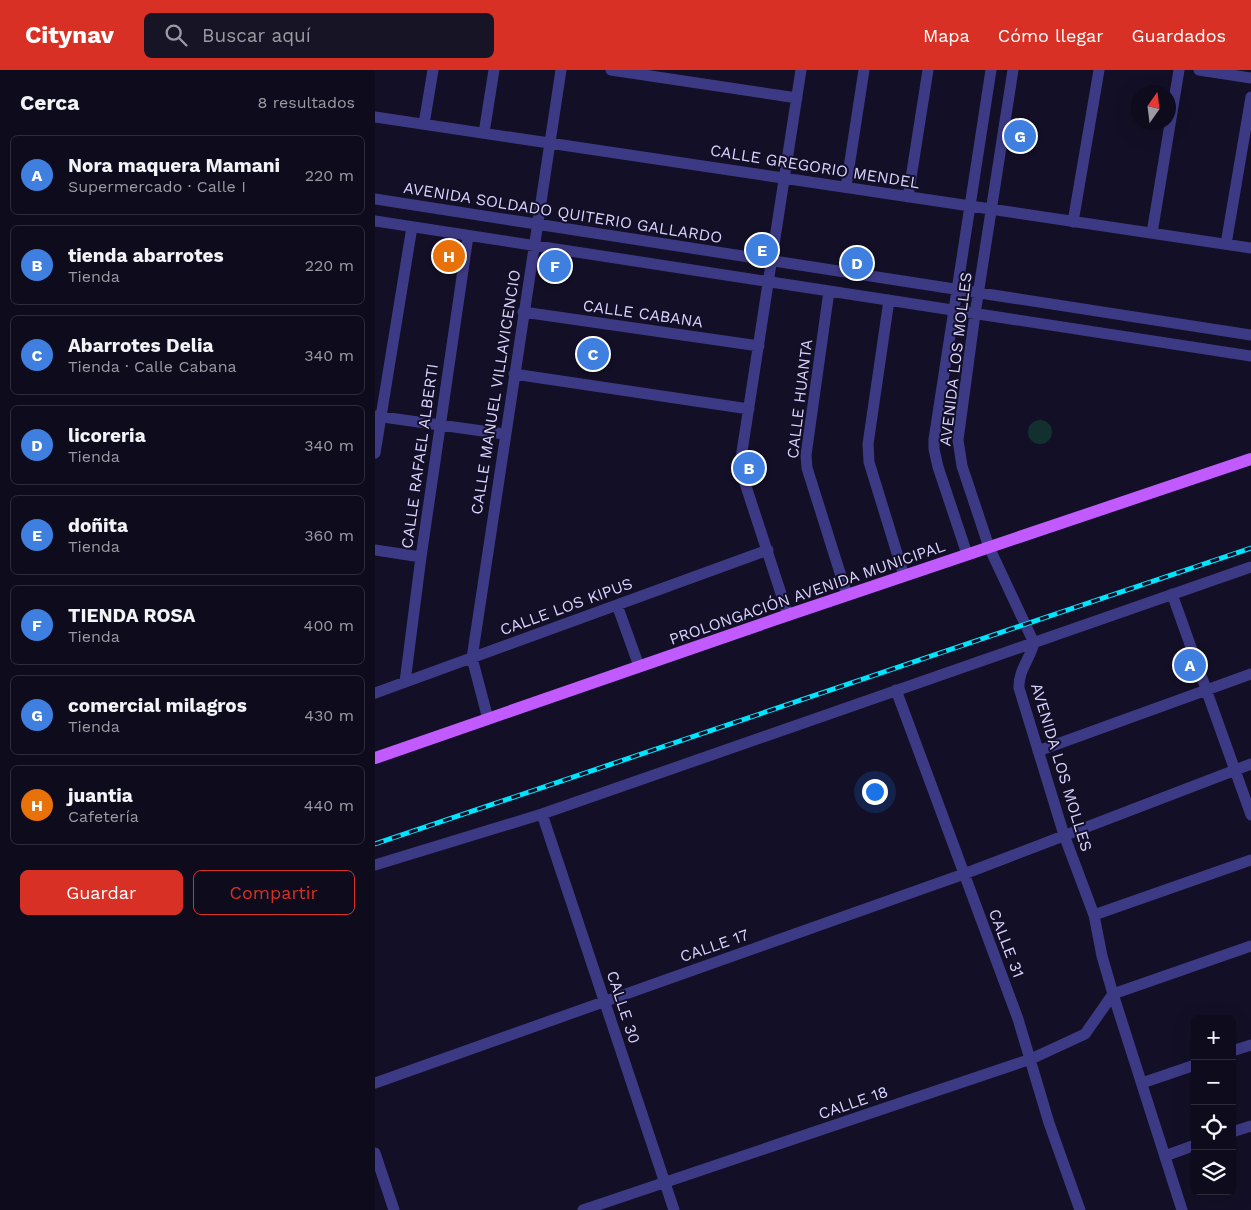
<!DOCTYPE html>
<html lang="es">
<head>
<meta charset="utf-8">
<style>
	body { margin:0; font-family:"Work Sans",sans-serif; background:#171425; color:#f1f3f6 }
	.controls { position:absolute; right:15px; bottom:15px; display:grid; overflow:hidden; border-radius:8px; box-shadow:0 5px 20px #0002 }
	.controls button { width:45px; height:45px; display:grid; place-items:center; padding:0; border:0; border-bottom:1px solid #2e2b3b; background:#0e0b1c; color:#f1f3f6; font:25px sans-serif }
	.compass { position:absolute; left:756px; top:15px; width:45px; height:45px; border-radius:50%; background:#0e0b1c; box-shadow:0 5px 20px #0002; rotate:14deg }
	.you { position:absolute; left:499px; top:721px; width:18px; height:18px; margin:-12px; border:4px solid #fff; border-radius:50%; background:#1a73e8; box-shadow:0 0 0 8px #1a73e833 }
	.badge { display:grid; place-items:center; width:32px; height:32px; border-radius:50%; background:#d93025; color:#fff; font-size:16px; font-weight:700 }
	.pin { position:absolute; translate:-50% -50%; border:2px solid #fff; box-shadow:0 1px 5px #0006 }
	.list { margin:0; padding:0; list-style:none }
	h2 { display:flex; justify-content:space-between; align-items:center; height:65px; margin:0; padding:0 20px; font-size:21px }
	h2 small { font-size:16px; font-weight:400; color:#9b9ba3 }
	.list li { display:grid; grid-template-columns:32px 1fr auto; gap:15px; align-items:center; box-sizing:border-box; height:80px; margin:0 10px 10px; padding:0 10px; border:1px solid #2e2b3b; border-radius:8px }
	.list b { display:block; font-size:19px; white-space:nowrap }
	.list p { margin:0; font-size:16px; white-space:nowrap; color:#9b9ba3 }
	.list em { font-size:16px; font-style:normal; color:#9b9ba3 }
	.actions { display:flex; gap:10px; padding:15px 20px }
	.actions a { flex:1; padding:11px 0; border:1px solid #d93025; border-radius:8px; text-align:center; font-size:18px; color:#d93025 }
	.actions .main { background:#d93025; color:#fff }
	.icon { flex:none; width:28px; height:28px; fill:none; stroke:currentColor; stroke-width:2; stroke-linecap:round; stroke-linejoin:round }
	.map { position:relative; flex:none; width:876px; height:1140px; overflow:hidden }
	header { display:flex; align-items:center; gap:30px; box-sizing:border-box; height:70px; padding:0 25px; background:#d93025; color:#fff }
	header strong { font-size:24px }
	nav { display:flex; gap:28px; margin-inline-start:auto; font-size:18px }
	.search { width:350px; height:45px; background:#171425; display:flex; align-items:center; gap:12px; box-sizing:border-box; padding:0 18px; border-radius:8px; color:#9b9ba3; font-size:19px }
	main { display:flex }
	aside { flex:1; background:#0e0b1c }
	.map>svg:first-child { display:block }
	.green { fill:#12302f }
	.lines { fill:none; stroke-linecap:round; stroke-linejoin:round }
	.minor { stroke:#3d3a85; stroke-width:11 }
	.major { stroke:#c25bff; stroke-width:12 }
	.rail-casing { stroke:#00e5ff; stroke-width:5 }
	.rail { stroke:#130f26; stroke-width:3; stroke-dasharray:9; stroke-linecap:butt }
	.labels { text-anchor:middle; stroke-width:4; stroke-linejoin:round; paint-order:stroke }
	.street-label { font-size:16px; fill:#d9d4ff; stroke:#130f26 }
</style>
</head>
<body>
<header>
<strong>Citynav</strong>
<div class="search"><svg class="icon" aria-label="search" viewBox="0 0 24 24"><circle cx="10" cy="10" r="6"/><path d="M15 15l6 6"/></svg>Buscar aquí</div>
<nav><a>Mapa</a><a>Cómo llegar</a><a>Guardados</a></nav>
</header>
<main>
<aside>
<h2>Cerca<small>8 resultados</small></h2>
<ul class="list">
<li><span class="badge" style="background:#3f7fe0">A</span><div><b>Nora maquera Mamani</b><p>Supermercado · Calle I</p></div><em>220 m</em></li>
<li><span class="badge" style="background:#3f7fe0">B</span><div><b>tienda abarrotes</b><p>Tienda</p></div><em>220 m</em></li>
<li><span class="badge" style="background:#3f7fe0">C</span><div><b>Abarrotes Delia</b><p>Tienda · Calle Cabana</p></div><em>340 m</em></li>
<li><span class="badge" style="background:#3f7fe0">D</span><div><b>licoreria</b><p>Tienda</p></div><em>340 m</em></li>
<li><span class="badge" style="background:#3f7fe0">E</span><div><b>doñita</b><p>Tienda</p></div><em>360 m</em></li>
<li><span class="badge" style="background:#3f7fe0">F</span><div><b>TIENDA ROSA</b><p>Tienda</p></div><em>400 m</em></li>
<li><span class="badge" style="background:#3f7fe0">G</span><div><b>comercial milagros</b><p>Tienda</p></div><em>430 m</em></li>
<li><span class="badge" style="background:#e8710a">H</span><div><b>juantia</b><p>Cafetería</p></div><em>440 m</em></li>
</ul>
<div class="actions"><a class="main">Guardar</a><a>Compartir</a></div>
</aside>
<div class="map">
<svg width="876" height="1140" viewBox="0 0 876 1140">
	<rect width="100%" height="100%" fill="#130f26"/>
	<path class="green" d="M653 362a12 12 0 1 1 24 0a12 12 0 1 1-24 0Z"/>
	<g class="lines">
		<path class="minor" d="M 236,0 L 422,28
			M 638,0 L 600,244 L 583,370 L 587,396 L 614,477 L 659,573 C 655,589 643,601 644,618 L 689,765 L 719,845 L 727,886 L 738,924 L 807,1140
			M 824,0 L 876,8
			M 0,47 L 876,178
			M 49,54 L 58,0
			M 109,63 L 119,0
			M 471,117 L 489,0
			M 533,127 L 553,0
			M 0,129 L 876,265
			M 0,151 L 876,286
			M 698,152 L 724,0
			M 777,163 L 804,0
			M 851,174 L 876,27
			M 454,221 L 431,385 L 432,398 L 472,525
			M 514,230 L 493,374 L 494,392 L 529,506
			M 148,242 L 384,276
			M 139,304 L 374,339
			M 0,346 L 129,364
			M 0,383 L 37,157
			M 0,480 L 46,487
			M 592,484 L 563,397 L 559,379 L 559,369 L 616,0
			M 797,524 L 876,745
			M 242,535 L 264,596
			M 413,545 L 367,404 L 366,388 L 426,0
			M 30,612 L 46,487 L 93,166
			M 521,620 L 643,949 L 674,1053 L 705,1140
			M 0,623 L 393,480
			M 113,649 L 97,588 L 186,0
			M 663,681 L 876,604
			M 167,744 L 299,1140
			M 0,795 L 167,744 L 876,497
			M 719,845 L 876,790
			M 857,981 L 876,975
			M 0,1013 L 589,804 L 876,694
			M 767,1013 L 820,995
			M 857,1062 L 876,1056
			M 0,1083 L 19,1140
			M 790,1086 L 820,1075
			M 208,1140 L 656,989 L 710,964 L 738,924 L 876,876"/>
		<path class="major" d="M 0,688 L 413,545 L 876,389"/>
		<g class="rail-casing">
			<path id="rail" d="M 0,774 L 876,478"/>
		</g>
		<use href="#rail" class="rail"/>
	</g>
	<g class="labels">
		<g class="street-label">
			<text transform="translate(440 96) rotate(9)" y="6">CALLE GREGORIO MENDEL</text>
			<text transform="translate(188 142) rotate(9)" y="6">AVENIDA SOLDADO QUITERIO GALLARDO</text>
			<text transform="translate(268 243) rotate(8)" y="6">CALLE CABANA</text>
			<text transform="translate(580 289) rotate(-83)" y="6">AVENIDA LOS MOLLES</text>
			<text transform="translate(120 322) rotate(-81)" y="6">CALLE MANUEL VILLAVICENCIO</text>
			<text transform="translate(424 329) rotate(-83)" y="6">CALLE HUANTA</text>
			<text transform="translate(44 386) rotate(-82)" y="6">CALLE RAFAEL ALBERTI</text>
			<text transform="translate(432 522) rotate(-19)" y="6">PROLONGACIÓN AVENIDA MUNICIPAL</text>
			<text transform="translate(191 536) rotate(-20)" y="6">CALLE LOS KIPUS</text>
			<text transform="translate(687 697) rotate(73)" y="6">AVENIDA LOS MOLLES</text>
			<text transform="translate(632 873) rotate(69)" y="6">CALLE 31</text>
			<text transform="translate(339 875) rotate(-19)" y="6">CALLE 17</text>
			<text transform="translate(249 937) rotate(72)" y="6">CALLE 30</text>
			<text transform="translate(478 1032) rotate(-19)" y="6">CALLE 18</text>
		</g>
	</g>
</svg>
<div class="controls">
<button>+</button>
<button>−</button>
<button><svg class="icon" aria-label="locate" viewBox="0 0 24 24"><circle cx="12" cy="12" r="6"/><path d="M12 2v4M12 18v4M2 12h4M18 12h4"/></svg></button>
<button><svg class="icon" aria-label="layers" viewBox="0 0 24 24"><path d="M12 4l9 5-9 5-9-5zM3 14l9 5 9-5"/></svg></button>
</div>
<svg class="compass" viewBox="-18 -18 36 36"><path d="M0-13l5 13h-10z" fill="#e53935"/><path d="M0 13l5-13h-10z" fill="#9b9ba3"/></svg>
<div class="you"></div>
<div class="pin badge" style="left:815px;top:595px;background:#3f7fe0">A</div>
<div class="pin badge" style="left:374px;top:398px;background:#3f7fe0">B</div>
<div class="pin badge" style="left:218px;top:284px;background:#3f7fe0">C</div>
<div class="pin badge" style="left:482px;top:193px;background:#3f7fe0">D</div>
<div class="pin badge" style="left:387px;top:180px;background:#3f7fe0">E</div>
<div class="pin badge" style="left:180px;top:196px;background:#3f7fe0">F</div>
<div class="pin badge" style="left:645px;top:66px;background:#3f7fe0">G</div>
<div class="pin badge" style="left:74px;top:186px;background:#e8710a">H</div>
</div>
</main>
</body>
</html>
